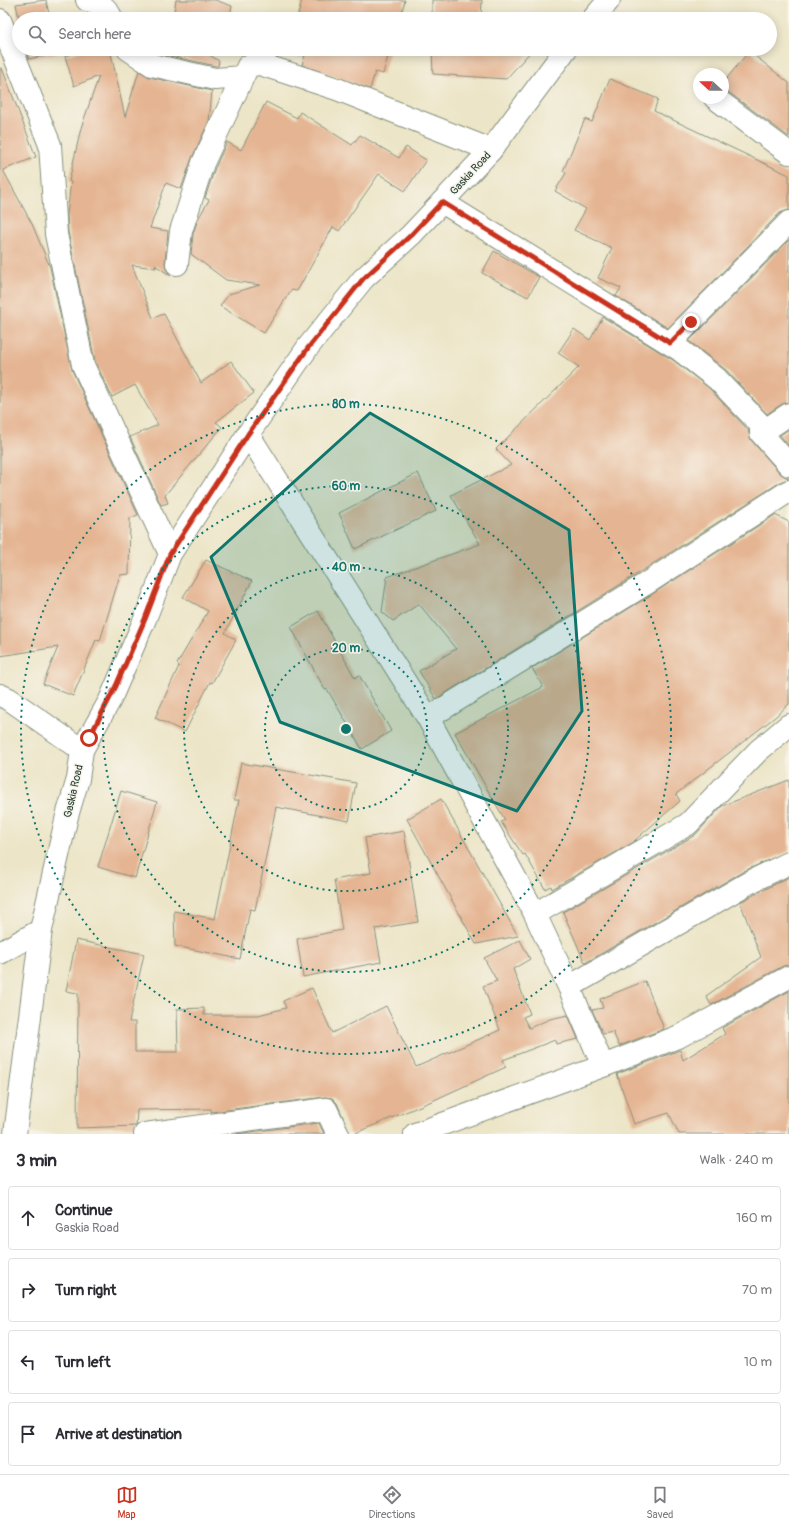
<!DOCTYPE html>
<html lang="en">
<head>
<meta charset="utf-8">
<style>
	body { margin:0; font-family:Pangolin,sans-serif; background:#f2f2f3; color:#2b2b33 }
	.compass { position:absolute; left:693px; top:68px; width:36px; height:36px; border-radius:50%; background:#fff; box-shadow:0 2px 10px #0003; rotate:292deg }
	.stop { position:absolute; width:12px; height:12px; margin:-9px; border:3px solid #c8321e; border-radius:50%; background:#fff }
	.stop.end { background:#c8321e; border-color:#fff; box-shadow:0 1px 4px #0008 }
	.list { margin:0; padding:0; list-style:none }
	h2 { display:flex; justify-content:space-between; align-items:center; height:52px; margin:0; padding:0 16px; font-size:17px }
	h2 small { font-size:13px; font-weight:400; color:#7c7c81 }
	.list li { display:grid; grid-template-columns:26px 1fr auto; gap:12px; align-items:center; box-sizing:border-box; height:64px; margin:0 8px 8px; padding:0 8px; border:1px solid #e1e1e2; border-radius:4px }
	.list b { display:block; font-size:15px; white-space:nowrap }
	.list p { margin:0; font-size:13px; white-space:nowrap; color:#7c7c81 }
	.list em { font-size:13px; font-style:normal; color:#7c7c81 }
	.icon { flex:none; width:22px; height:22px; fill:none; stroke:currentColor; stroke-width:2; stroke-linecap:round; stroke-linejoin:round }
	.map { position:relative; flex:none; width:789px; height:1134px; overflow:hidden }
	.search { position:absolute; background:#fff; box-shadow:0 2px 10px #0003; left:12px; right:12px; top:12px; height:44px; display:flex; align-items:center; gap:10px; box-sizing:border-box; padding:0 14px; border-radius:22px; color:#7c7c81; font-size:15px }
	.sheet { height:340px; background:#fff }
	nav { display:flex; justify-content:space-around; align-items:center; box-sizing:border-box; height:56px; border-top:1px solid #e1e1e2; background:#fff; font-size:11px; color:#7c7c81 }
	nav a { display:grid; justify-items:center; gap:2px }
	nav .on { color:#c8321e }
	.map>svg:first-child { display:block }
	.building { fill:#e5b593 }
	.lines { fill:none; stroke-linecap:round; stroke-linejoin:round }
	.street-casing { stroke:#86917e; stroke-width:24 }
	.secondary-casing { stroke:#86917e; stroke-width:24 }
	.street { stroke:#fff; stroke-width:22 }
	.secondary { stroke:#fff; stroke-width:22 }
	.route { stroke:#c8321e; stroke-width:5 }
	.marked { fill:#0f766e; fill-opacity:0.2; stroke:#0f766e; stroke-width:3; stroke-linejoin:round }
	.ring { fill:none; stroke:#0f766e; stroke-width:2; stroke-dasharray:2 4 }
	.labels { text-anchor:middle; stroke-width:3; stroke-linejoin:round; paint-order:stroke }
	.street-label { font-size:11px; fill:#1f3d34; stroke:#f7f3e8 }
	.centre { fill:#0f766e; stroke:#f7f3e8; stroke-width:2 }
	.ring-label { font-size:12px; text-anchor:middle; font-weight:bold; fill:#0f766e; stroke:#f7f3e8; stroke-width:3; stroke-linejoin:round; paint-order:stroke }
</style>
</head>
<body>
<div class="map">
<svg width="789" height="1134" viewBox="0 0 789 1134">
	<rect width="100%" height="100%" fill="#f7f3e8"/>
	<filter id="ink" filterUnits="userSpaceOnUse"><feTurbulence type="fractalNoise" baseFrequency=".025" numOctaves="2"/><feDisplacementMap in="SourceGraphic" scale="8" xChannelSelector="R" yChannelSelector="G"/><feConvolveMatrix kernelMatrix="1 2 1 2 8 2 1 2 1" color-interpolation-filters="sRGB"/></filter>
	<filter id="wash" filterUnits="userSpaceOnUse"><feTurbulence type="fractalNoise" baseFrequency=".012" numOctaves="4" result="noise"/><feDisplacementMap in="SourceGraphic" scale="16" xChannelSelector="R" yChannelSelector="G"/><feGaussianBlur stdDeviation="0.9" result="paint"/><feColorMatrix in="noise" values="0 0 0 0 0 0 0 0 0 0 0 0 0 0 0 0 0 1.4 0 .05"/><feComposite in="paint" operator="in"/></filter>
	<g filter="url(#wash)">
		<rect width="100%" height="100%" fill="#ece5c7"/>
		<g id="blocks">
			<path class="building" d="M 46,0 L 50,19 L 19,19 L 16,4 Z
				M 176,0 L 215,0 L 232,6 L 229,19 L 173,19 Z
				M 302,0 L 405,0 L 400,19 L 297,19 Z
				M 432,0 L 482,0 L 481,19 L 432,19 Z
				M 25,49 L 57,49 L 58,53 L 29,59 Z
				M 87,49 L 110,49 L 125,117 L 139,71 L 149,77 L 212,91 L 209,121 L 192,158 L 181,189 L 166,183 L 150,228 L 168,231 L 165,263 L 166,269 L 171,276 L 155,265 L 156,268 L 132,265 L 153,318 L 164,314 L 201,383 L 231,361 L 254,393 L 216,422 L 222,427 L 165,495 L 168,503 L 161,505 L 130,437 L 158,425 L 135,385 L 112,397 L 95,361 L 68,232 L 67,215 L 71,182 L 69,181 L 81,128 L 99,76 L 74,86 L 65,56 Z
				M 151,49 L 200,49 L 219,61 L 218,66 L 216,66 L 157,53 Z
				M 289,49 L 390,49 L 383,74 L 375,72 L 370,89 L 302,65 L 305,55 L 288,55 Z
				M 432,49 L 533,49 L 506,79 L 433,74 Z
				M 749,51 L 789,83 L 789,137 L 723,88 L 723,83 Z
				M 0,68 L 2,68 L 36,157 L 3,170 L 32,224 L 50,267 L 72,370 L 138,515 L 130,518 L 129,574 L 120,575 L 100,641 L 96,640 L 73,696 L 43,684 L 58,647 L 0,656 Z
				M 610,79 L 658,99 L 654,111 L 789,175 L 789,210 L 780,213 L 668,328 L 616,296 L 621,288 L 598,278 L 612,248 L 574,230 L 586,209 L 555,191 L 566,173 L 563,171 L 585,119 L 592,122 Z
				M 266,102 L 297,118 L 300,112 L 352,145 L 360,135 L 399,158 L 406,147 L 426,160 L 405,191 L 379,174 L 339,231 L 333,227 L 297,291 L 291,290 L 264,333 L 220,306 L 229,294 L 260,285 L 226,280 L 191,254 L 193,234 L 198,219 L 209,200 L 205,198 L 215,168 L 227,142 L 241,150 Z
				M 789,240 L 789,402 L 782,404 L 767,414 L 726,370 L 689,341 Z
				M 494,251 L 539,277 L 528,297 L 482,273 Z
				M 603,317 L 673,360 L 709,388 L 748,430 L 751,440 L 780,473 L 789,479 L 782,481 L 637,574 L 436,699 L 419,671 L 456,649 L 419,604 L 393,621 L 382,612 L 387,577 L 480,544 L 451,495 L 511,465 L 496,449 L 579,367 L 558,353 L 574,329 L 590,340 Z
				M 789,429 L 789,446 L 780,435 Z
				M 418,473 L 436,511 L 355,549 L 339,513 Z
				M 775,515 L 789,522 L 789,704 L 775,717 L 676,794 L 680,801 L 634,841 L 637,840 L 552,889 L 551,886 L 545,889 L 525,854 L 523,855 L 501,822 L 505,820 L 455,733 L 543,687 L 532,668 L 651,595 Z
				M 206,560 L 252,581 L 225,633 L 236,640 L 212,683 L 210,682 L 185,732 L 155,718 L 179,666 L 177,664 L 208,611 L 183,597 Z
				M 318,611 L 355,678 L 359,675 L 391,731 L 362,749 L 327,689 L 325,690 L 291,627 Z
				M 241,763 L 356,783 L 349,821 L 276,807 L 255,910 L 250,909 L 240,959 L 175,946 L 174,911 L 215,919 L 239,800 L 234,800 Z
				M 789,780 L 789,851 L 744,871 L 585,963 L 563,912 L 695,835 L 722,806 Z
				M 121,791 L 157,802 L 135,878 L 98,867 Z
				M 441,799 L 482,872 L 518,936 L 476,944 L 407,819 Z
				M 404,831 L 418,922 L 375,929 L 381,962 L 303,977 L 297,939 L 342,930 L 334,880 L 371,873 L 365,838 Z
				M 789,877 L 789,965 L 783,966 L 711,1005 L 706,996 L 761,957 L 740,902 Z
				M 76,940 L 144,954 L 129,1022 L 135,1022 L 135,1052 L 178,1052 L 177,1009 L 204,1008 L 204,1015 L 258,1015 L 286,1008 L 283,1001 L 312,988 L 332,1033 L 386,1006 L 416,1067 L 500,1030 L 483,986 L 497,981 L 484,958 L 520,940 L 530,959 L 513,969 L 530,1014 L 523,1017 L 529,1028 L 550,1019 L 568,1015 L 578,1039 L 556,1044 L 555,1040 L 503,1060 L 506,1067 L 432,1101 L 353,1134 L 350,1134 L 337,1103 L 332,1098 L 325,1097 L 211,1112 L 211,1109 L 137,1110 L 136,1126 L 77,1128 L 78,993 L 66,991 Z
				M 645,981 L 664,1029 L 619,1046 L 613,1032 L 603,1034 L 592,1010 L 603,1008 L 600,999 Z
				M 789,991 L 789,1134 L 679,1134 L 669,1113 L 634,1124 L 617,1074 L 680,1050 L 683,1060 L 725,1034 L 722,1028 Z
				M 319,1123 L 324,1134 L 236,1134 Z"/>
		</g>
	</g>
	<g filter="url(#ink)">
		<use href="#blocks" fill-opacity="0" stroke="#86917e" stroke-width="1"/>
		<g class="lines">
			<g class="street-casing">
				<path id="street" d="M 87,0 C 100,3 107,7 112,19
					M 0,20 L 50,145 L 56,234 L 83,365 L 170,554
					M 128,49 L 152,65 L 215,79 L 243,77
					M 715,98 L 789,153
					M 442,202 L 680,350 L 717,379 L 761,425 L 761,433 L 789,465
					M 177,264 L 181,231 L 203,163 L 248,66 L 260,64 L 337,89 L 491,150
					M 670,343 L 789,222
					M 761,433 L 789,414
					M 248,434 L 428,718 L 535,914 L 569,987 L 750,882 L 789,863
					M 0,695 L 9,699 L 82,750
					M 428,718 L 644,585 L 789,491
					M 535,914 L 688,824 L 758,751 L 789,725
					M 0,953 L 41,930
					M 569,987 L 603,1066 L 680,1036 L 789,977
					M 145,1134 L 326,1109 L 338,1134
					M 415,1134 L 603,1066"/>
			</g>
			<g class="secondary-casing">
				<path id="secondary" d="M 593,19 L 609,0
					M 15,1134 L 41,930 L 67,816 L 78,779 L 82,750 L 110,700 L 145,619 L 170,554 L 248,434 L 308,347 L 363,279 L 411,235 L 491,150 L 566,49"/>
			</g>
			<use href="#street" class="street"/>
			<use href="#secondary" class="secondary"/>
		</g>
	</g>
	<g class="lines" filter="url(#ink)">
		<path class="route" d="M 89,738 L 116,686 L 145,619 L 170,554 L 248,434 L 308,348 L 363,279 L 411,235 L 442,202 L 670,343 L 691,322"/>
	</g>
	<path class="marked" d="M 370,413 L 569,530 L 582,711 L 517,811 L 280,722 L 211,557 Z"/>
	<g class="ring">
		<circle cx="346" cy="729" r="81"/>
		<circle cx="346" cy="729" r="162"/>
		<circle cx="346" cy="729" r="243"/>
		<circle cx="346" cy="729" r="325"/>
	</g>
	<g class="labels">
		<g class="street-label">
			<text transform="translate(470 173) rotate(-47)" y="4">Gaskia Road</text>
			<text transform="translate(73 791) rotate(-77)" y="4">Gaskia Road</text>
		</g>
	</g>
	<circle cx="346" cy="729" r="6" class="centre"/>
	<g class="ring-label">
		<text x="346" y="408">80 m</text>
		<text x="346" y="490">60 m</text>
		<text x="346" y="571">40 m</text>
		<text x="346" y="652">20 m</text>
	</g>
</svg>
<svg class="compass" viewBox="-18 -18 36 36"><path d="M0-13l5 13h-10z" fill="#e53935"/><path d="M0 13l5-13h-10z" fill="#7c7c81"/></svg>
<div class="stop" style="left:89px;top:738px"></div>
<div class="stop end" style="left:691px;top:322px"></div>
<div class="search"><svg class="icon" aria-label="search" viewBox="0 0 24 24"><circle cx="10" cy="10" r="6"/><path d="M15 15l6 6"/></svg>Search here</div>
</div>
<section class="sheet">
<h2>3 min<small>Walk · 240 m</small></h2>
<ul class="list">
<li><svg class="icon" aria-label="ahead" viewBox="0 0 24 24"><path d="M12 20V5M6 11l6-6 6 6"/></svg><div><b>Continue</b><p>Gaskia Road</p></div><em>160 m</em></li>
<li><svg class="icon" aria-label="right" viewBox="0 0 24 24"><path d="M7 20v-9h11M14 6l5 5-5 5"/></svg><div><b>Turn right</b></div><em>70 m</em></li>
<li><svg class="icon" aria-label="left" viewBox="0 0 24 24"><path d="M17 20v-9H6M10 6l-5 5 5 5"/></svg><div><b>Turn left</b></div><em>10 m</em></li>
<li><svg class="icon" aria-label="arrive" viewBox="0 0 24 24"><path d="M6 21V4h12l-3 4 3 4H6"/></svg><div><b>Arrive at destination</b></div></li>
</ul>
</section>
<nav>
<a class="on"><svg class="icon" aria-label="map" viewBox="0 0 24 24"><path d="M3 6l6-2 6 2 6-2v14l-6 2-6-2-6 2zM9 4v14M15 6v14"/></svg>Map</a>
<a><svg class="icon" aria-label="directions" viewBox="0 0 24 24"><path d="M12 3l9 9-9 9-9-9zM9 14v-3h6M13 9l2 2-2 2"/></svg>Directions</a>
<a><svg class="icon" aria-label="saved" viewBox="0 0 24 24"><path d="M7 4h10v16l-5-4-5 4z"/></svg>Saved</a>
</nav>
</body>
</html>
